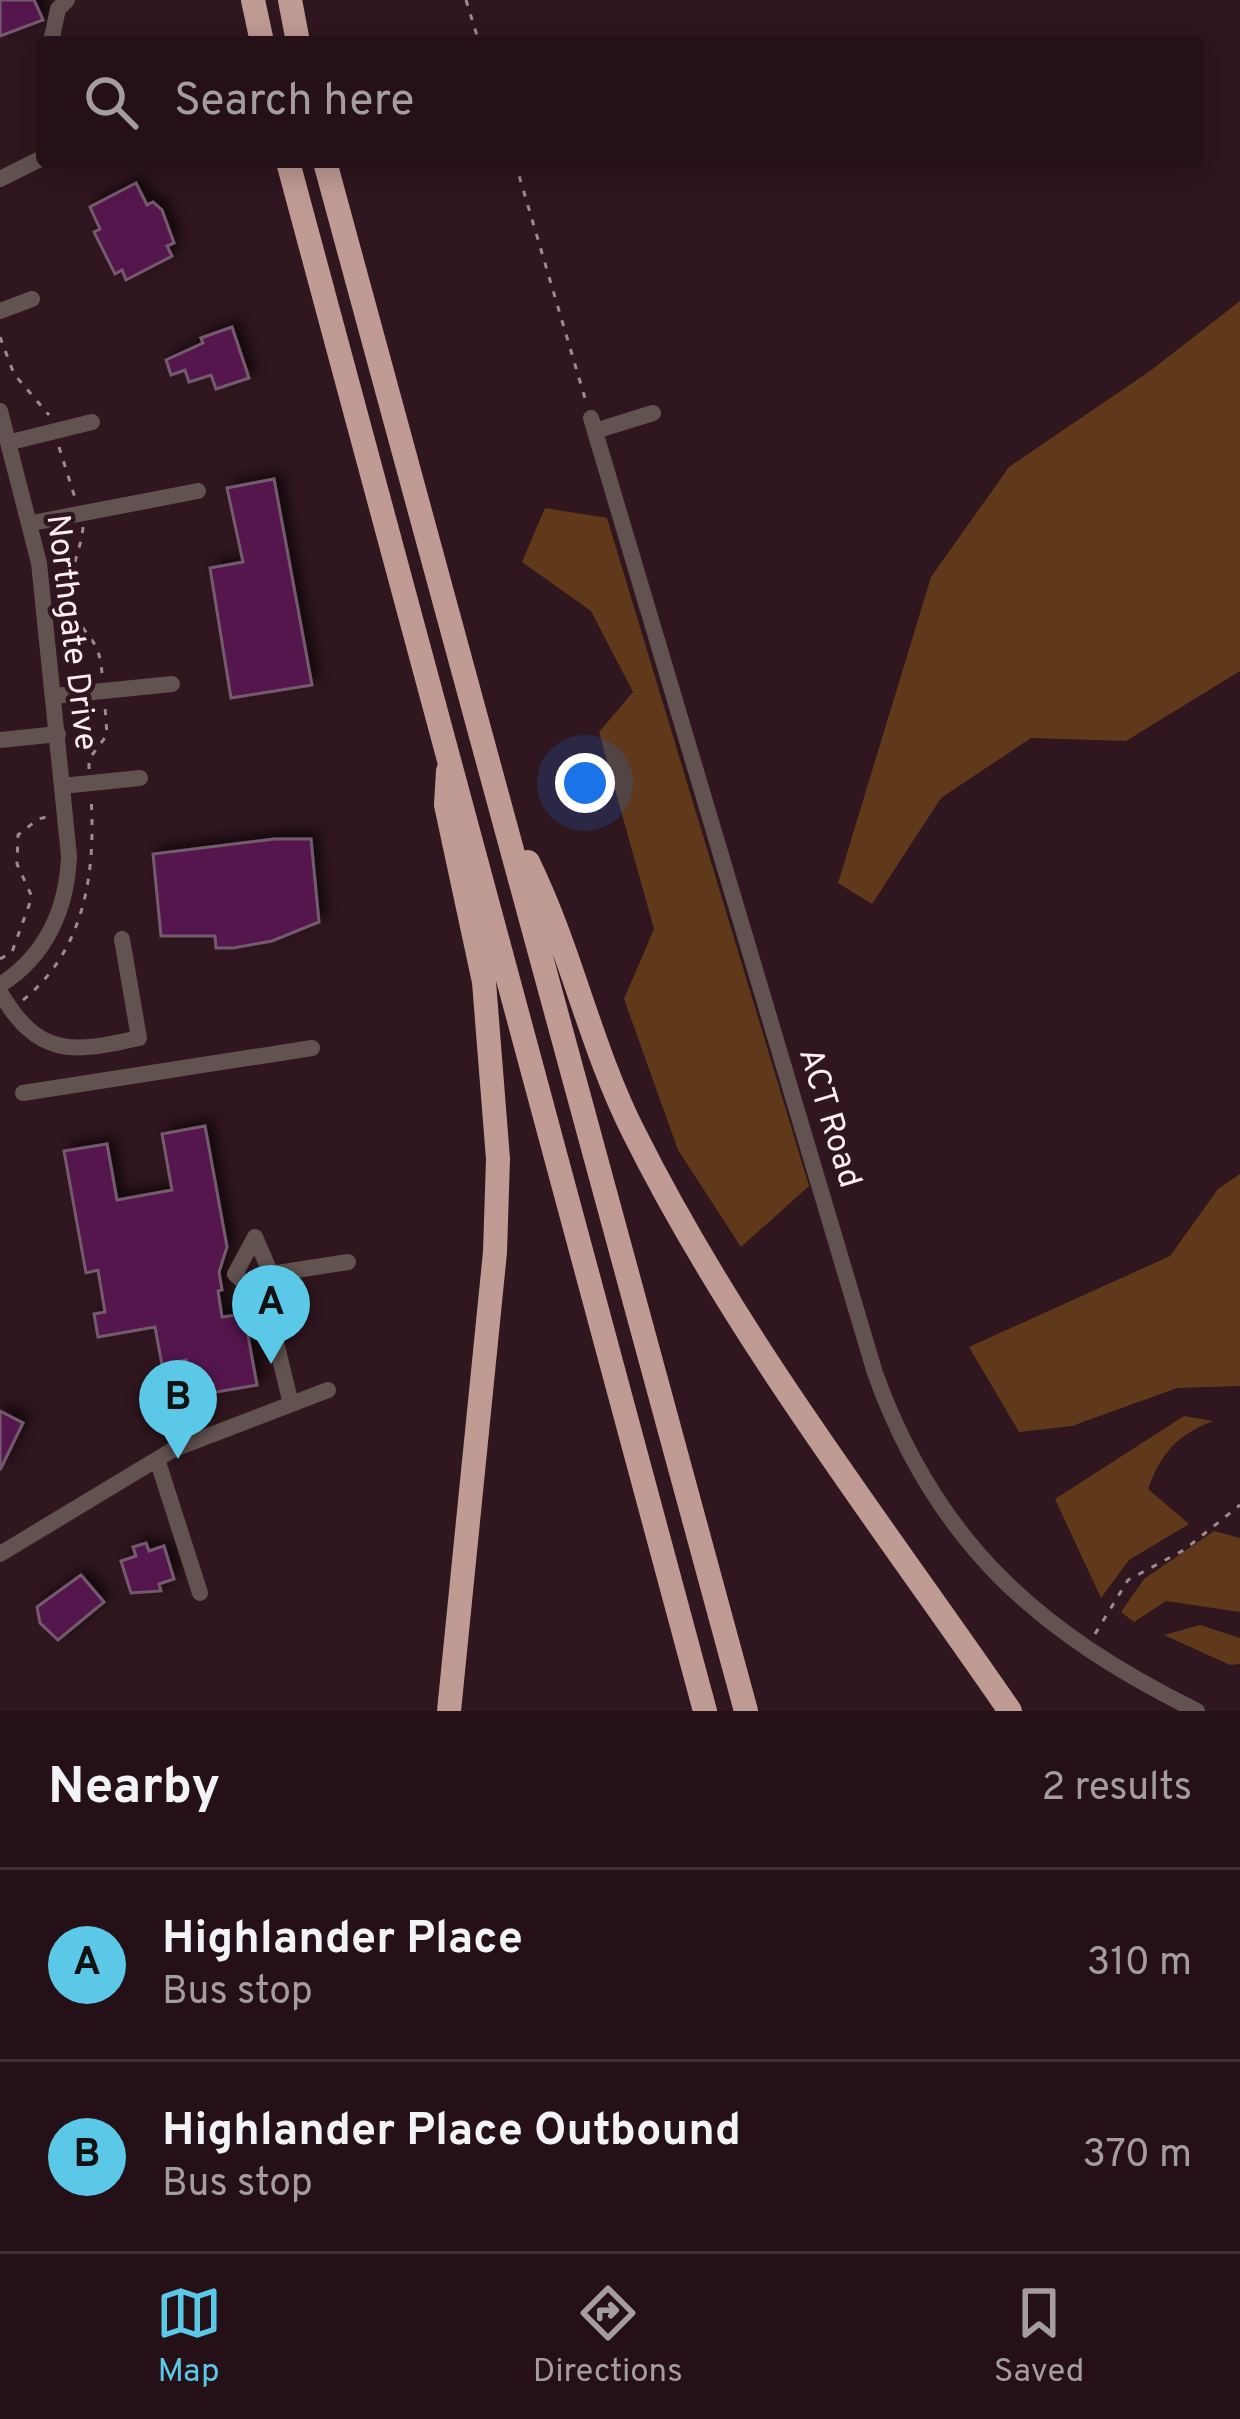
<!DOCTYPE html>
<html lang="en">
<head>
<meta charset="utf-8">
<style>
	body { margin:0; font-family:Overpass,sans-serif; background:#301e23; color:#f1f3f6 }
	.you { position:absolute; left:585px; top:783px; width:42px; height:42px; margin:-30px; border:9px solid #fff; border-radius:50%; background:#1a73e8; box-shadow:0 0 0 18px #1a73e833 }
	.badge { display:grid; place-items:center; width:78px; height:78px; border-radius:50%; background:#5bc8e7; color:#111; font-size:39px; font-weight:700 }
	.pin { position:absolute; translate:-50% -99px; filter:drop-shadow(0 3px 6px #0008) }
	.pin::after { content:''; position:absolute; top:63px; width:42px; height:36px; background:inherit; clip-path:polygon(0 0,100% 0,50% 100%) }
	.list { margin:0; padding:0; list-style:none }
	h2 { display:flex; justify-content:space-between; align-items:center; height:156px; margin:0; padding:0 48px; font-size:51px }
	h2 small { font-size:39px; font-weight:400; color:#a39da1 }
	.list li { display:grid; grid-template-columns:78px 1fr auto; gap:36px; align-items:center; box-sizing:border-box; height:192px; padding:0 48px; border-top:3px solid #413035 }
	.list b { display:block; font-size:45px; white-space:nowrap }
	.list p { margin:0; font-size:39px; white-space:nowrap; color:#a39da1 }
	.list em { font-size:39px; font-style:normal; color:#a39da1 }
	.icon { flex:none; width:66px; height:66px; fill:none; stroke:currentColor; stroke-width:2; stroke-linecap:round; stroke-linejoin:round }
	.map { position:relative; flex:none; width:1240px; height:1711px; overflow:hidden }
	.search { position:absolute; background:#241016; box-shadow:0 6px 30px #0003; left:36px; right:36px; top:36px; height:132px; display:flex; align-items:center; gap:30px; box-sizing:border-box; padding:0 42px; border-radius:12px; color:#a39da1; font-size:45px }
	.sheet { height:540px; background:#241016 }
	nav { display:flex; justify-content:space-around; align-items:center; box-sizing:border-box; height:168px; border-top:3px solid #413035; background:#241016; font-size:33px; color:#a39da1 }
	nav a { display:grid; justify-items:center; gap:6px }
	nav .on { color:#5bc8e7 }
	.map>svg:first-child { display:block }
	.forest { fill:#5f3919 }
	.building { fill:#55144d; stroke:#735a6d; stroke-width:3; filter:url(#shadow) }
	.lines { fill:none; stroke-linecap:round; stroke-linejoin:round }
	.path { stroke:#9e8a8f; stroke-width:3; stroke-dasharray:6 9; stroke-linecap:butt }
	.minor { stroke:#625350; stroke-width:16 }
	.highway { stroke:#bf9b94; stroke-width:24 }
	.labels { text-anchor:middle; stroke-width:9; stroke-linejoin:round; paint-order:stroke }
	.street-label { font-size:33px; fill:#fdeef1; stroke:#30161e }
</style>
</head>
<body>
<div class="map">
<svg width="1240" height="1711" viewBox="0 0 1240 1711">
	<defs>
		<filter id="shadow"><feDropShadow dx="7" dy="-7" stdDeviation="6" flood-color="#0009"/></filter>
	</defs>
	<rect width="100%" height="100%" fill="#30161e"/>
	<path class="forest" d="M 1240,301 L 1240,671 L 1126,741 L 1031,738 L 941,798 L 872,904 L 838,883 L 931,577 L 1009,467 L 1150,371 Z
		M 545,508 L 607,518 L 809,1186 L 741,1247 L 678,1150 L 624,999 L 654,929 L 599,732 L 633,692 L 591,611 L 522,562 Z
		M 1240,1174 L 1240,1386 L 1177,1388 L 1072,1426 L 1019,1432 L 969,1347 L 1170,1256 L 1218,1189 Z
		M 1184,1416 L 1213,1421 C 1177,1435 1161,1453 1148,1489 L 1189,1524 L 1129,1560 L 1101,1598 L 1055,1499 Z
		M 1214,1531 L 1240,1538 L 1240,1612 L 1166,1601 L 1134,1622 L 1121,1612 L 1144,1579 Z
		M 1200,1625 L 1240,1638 L 1240,1664 L 1230,1665 L 1164,1635 Z"/>
	<path class="building" d="M 0,0 L 34,0 L 43,20 L 0,36 Z
		M 136,183 L 147,205 L 153,202 L 162,210 L 174,243 L 167,246 L 172,256 L 126,280 L 122,270 L 115,274 L 94,232 L 100,229 L 90,207 Z
		M 232,327 L 249,378 L 216,389 L 211,375 L 189,382 L 185,370 L 171,375 L 166,360 L 203,343 L 201,338 Z
		M 274,479 L 312,685 L 231,698 L 210,568 L 243,562 L 227,488 Z
		M 275,839 L 311,839 L 319,922 L 272,941 L 233,948 L 216,948 L 215,936 L 161,936 L 153,854 Z
		M 205,1126 L 227,1247 L 219,1272 L 222,1290 L 218,1291 L 222,1317 L 244,1314 L 257,1385 L 199,1395 L 195,1371 L 188,1373 L 186,1360 L 162,1365 L 155,1327 L 98,1337 L 94,1314 L 105,1312 L 98,1270 L 86,1273 L 64,1151 L 107,1144 L 117,1200 L 172,1190 L 162,1134 Z
		M 0,1411 L 23,1423 L 0,1470 Z
		M 146,1543 L 149,1551 L 164,1546 L 174,1579 L 159,1584 L 161,1591 L 131,1593 L 121,1561 L 136,1556 L 133,1547 Z
		M 81,1575 L 104,1602 L 58,1640 L 40,1623 L 37,1607 Z"/>
	<g class="lines">
		<path class="path" d="M 466,0 L 479,42
			M 515,162 L 587,405
			M 0,337 L 14,374 L 49,415
			M 59,447 L 76,501
			M 83,527 C 81,556 60,585 74,613 C 88,641 99,638 102,673
			M 89,769 L 89,759 L 107,735 L 105,707
			M 0,959 L 12,952 L 32,897 L 17,864 L 18,835 L 38,819 L 51,816
			M 23,1000 C 85,950 96,872 91,797
			M 1095,1634 L 1128,1580 L 1184,1550 L 1240,1505"/>
		<path class="minor" d="M 51,42 L 58,9 L 67,0
			M 0,179 L 42,158
			M 0,311 L 32,299
			M 0,411 L 39,563 L 69,856 C 67,909 46,956 0,985
			M 591,418 L 875,1373 C 936,1543 1039,1633 1197,1711
			M 595,431 L 653,413
			M 11,442 L 92,422
			M 32,523 L 198,491
			M 54,696 L 172,684
			M 0,740 L 58,734
			M 62,786 L 140,778
			M 0,992 C 38,1058 73,1053 139,1038 L 122,939
			M 23,1093 L 312,1048
			M 291,1404 L 267,1305 L 235,1274 L 255,1237 L 271,1274 L 348,1262
			M 157,1459 L 200,1593
			M 0,1554 L 174,1449 L 328,1390"/>
		<path class="highway" d="M 253,0 L 262,42
			M 290,0 L 298,42
			M 288,162 L 705,1711
			M 325,162 L 746,1711
			M 448,771 L 446,805 L 484,982 L 498,1159 L 495,1252 L 449,1711
			M 528,862 C 571,950 590,1046 634,1133 C 737,1339 880,1522 1010,1711"/>
	</g>
	<g class="labels">
		<g class="street-label">
			<text transform="translate(74 632) rotate(83)" y="12">Northgate Drive</text>
			<text transform="translate(832 1117) rotate(73)" y="12">ACT Road</text>
		</g>
	</g>
</svg>
<div class="you"></div>
<div class="pin badge" style="left:271px;top:1364px">A</div>
<div class="pin badge" style="left:178px;top:1459px">B</div>
<div class="search"><svg class="icon" aria-label="search" viewBox="0 0 24 24"><circle cx="10" cy="10" r="6"/><path d="M15 15l6 6"/></svg>Search here</div>
</div>
<section class="sheet">
<h2>Nearby<small>2 results</small></h2>
<ul class="list">
<li><span class="badge">A</span><div><b>Highlander Place</b><p>Bus stop</p></div><em>310 m</em></li>
<li><span class="badge">B</span><div><b>Highlander Place Outbound</b><p>Bus stop</p></div><em>370 m</em></li>
</ul>
</section>
<nav>
<a class="on"><svg class="icon" aria-label="map" viewBox="0 0 24 24"><path d="M3 6l6-2 6 2 6-2v14l-6 2-6-2-6 2zM9 4v14M15 6v14"/></svg>Map</a>
<a><svg class="icon" aria-label="directions" viewBox="0 0 24 24"><path d="M12 3l9 9-9 9-9-9zM9 14v-3h6M13 9l2 2-2 2"/></svg>Directions</a>
<a><svg class="icon" aria-label="saved" viewBox="0 0 24 24"><path d="M7 4h10v16l-5-4-5 4z"/></svg>Saved</a>
</nav>
</body>
</html>
